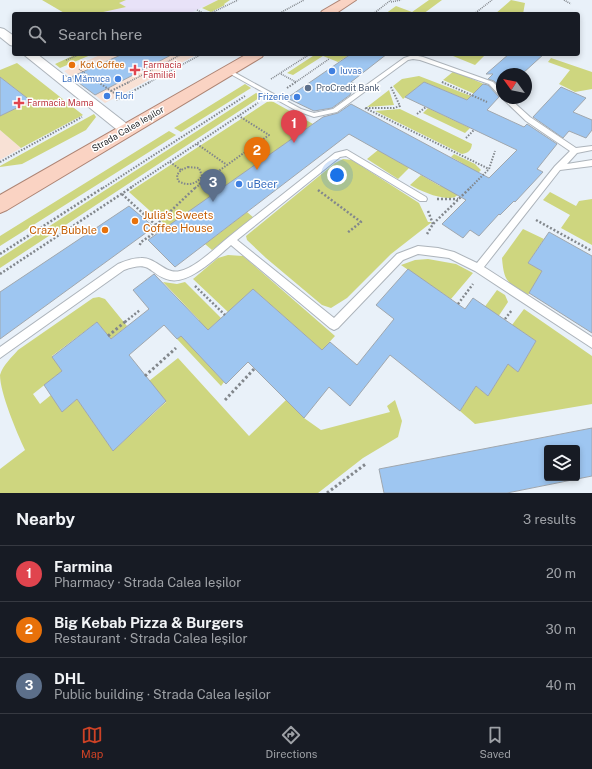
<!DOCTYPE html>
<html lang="en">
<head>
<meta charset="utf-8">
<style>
	body { margin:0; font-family:"Public Sans",sans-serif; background:#20242c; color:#f1f3f6 }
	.controls { position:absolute; right:12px; bottom:12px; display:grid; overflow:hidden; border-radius:4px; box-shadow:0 2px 6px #0003 }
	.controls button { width:36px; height:36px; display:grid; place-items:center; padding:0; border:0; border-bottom:1px solid #363941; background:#171b24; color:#f1f3f6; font:20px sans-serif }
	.compass { position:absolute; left:496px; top:68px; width:36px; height:36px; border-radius:50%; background:#171b24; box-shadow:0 2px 6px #0003; rotate:303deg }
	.you { position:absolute; left:337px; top:175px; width:14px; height:14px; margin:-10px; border:3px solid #fff; border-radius:50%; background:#1a73e8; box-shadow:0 0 0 6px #1a73e833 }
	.badge { display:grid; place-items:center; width:26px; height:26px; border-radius:50%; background:#cd4226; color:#fff; font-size:13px; font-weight:700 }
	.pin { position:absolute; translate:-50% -33px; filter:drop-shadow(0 1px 2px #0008) }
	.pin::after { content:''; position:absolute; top:21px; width:14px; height:12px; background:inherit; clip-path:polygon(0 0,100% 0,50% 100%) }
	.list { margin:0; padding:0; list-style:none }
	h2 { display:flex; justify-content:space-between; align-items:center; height:52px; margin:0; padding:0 16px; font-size:17px }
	h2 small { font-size:13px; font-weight:400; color:#9ea1a6 }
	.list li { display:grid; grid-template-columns:26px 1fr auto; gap:12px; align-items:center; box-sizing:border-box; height:56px; padding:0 16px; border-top:1px solid #363941 }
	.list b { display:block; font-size:15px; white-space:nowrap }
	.list p { margin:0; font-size:13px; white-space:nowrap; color:#9ea1a6 }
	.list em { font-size:13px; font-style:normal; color:#9ea1a6 }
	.icon { flex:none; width:22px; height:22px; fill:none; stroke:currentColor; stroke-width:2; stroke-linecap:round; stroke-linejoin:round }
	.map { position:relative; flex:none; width:592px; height:493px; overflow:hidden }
	.search { position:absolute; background:#171b24; box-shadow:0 2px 6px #0003; left:12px; right:12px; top:12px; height:44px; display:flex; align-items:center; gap:10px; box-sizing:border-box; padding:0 14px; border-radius:4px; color:#9ea1a6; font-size:15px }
	.sheet { height:220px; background:#171b24 }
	nav { display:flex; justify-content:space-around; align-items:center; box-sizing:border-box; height:56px; border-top:1px solid #363941; background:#171b24; font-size:11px; color:#9ea1a6 }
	nav a { display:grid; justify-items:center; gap:2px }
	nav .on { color:#cd4226 }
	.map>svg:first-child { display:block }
	.commercial { fill:#f8e1d5 }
	.industrial { fill:#e8e2f8 }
	.green { fill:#ced67f }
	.building { fill:#9ec6f1; stroke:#a0a7ae; fill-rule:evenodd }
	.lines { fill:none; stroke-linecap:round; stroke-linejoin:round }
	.service-casing { stroke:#adb4bb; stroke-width:2 }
	.minor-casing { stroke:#adb4bb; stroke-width:2 }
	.primary-casing { stroke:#ad8474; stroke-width:2 }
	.path-far3 { stroke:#82878c; stroke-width:1.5; stroke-dasharray:1 1; stroke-linecap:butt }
	.path-far2 { stroke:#82878c; stroke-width:2; stroke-dasharray:1.5 1.5; stroke-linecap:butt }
	.path-far1 { stroke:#82878c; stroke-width:2.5; stroke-dasharray:2 2; stroke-linecap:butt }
	.path { stroke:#82878c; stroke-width:3; stroke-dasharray:2.5 2.5; stroke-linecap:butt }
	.service { fill:#fff; fill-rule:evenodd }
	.minor { fill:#fff; fill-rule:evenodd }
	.primary { fill:#fad3c3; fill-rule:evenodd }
	.food-dot { fill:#e8710a; stroke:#fff; stroke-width:1.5 }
	.health-dot { fill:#e0444e; stroke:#fff; stroke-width:1.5 }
	.shop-dot { fill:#3f7fe0; stroke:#fff; stroke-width:1.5 }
	.service-dot { fill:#5c6f8a; stroke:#fff; stroke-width:1.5 }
	.labels { text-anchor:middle; stroke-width:3; stroke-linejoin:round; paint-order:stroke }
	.far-food-label { font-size:9px; fill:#c56008; stroke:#fff; text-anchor:start }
	.far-health-label { font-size:9px; fill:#be3a42; stroke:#fff; text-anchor:start }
	.far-shop-label { font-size:9px; fill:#366cbe; stroke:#fff; text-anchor:start }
	.far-service-label { font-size:9px; fill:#4e5e75; stroke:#fff; text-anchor:start }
	.far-street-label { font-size:9px; fill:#26282b; stroke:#fff }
	.shop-label { font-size:11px; fill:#366cbe; stroke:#fff; text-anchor:start }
	.food-label { font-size:11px; fill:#c56008; stroke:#fff; text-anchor:start }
</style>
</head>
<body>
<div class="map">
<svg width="592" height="493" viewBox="0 0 592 493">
	<rect width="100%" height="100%" fill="#e9f1f9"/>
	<path class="commercial" d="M 102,54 L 198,54 L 105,103 L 64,71 Z
		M 0,130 L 21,148 L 0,160 Z"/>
	<path class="industrial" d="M 43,0 L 218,0 L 188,14 L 66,14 Z"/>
	<path class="green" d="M 42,0 L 126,0 L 119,3 L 126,7 L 94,14 L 66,14 Z
		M 218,0 L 230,0 L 224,4 L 225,5 L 211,12 L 202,8 Z
		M 429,0 L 442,0 L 423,14 L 385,14 L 396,6 L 412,12 Z
		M 511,0 L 525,3 L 523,14 L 495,14 Z
		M 77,54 L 93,54 L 60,68 L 55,64 Z
		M 316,54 L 351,54 L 338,62 L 323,56 L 293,75 L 287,73 Z
		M 456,54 L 486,54 L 475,65 L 453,56 Z
		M 551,58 L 592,72 L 592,89 L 575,92 L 559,84 L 570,70 L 548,62 Z
		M 17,63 L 83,115 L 21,148 L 0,130 L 0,116 L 31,101 L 0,77 L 0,70 Z
		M 454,71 L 486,85 L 494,91 L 486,99 L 443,80 Z
		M 419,76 L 471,96 L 467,100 L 424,82 L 403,99 L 393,86 L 402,79 Z
		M 245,84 L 251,88 L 181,132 L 174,128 Z
		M 389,90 L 394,105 L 367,107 Z
		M 256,93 L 262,96 L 0,268 L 0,258 Z
		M 270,100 L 313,124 L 168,227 L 129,192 Z
		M 428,108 L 470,128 L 465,133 L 423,113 Z
		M 400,109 L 472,144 C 471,151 468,153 462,154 L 375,111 Z
		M 94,114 L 96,117 L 86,130 L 22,164 L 0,167 L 0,166 Z
		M 169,131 L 176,135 L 0,246 L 0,236 Z
		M 378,150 L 409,168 L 398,179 L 367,159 Z
		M 454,154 L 475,164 L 481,170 C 475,176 461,194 455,197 C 442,201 421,191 410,185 L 421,175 L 440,186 L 462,163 L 451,157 Z
		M 343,159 L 352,160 L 419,203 L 428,222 L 432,222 L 391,254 L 347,298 L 331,308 L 322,305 L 266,258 L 247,240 L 246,236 L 335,163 Z
		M 550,192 L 576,206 L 579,201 L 592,199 L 592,245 L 561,228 L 570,215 L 543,200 Z
		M 247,212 L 254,218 L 212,250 L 205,244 Z
		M 523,229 L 544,239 L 528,263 L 542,271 L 528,295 C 508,283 504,283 502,258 Z
		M 228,255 L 243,256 L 335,336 L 322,350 L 253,289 L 228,312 L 193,279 L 218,258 Z
		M 428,259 L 456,264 L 473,273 L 451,299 L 401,265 L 415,260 Z
		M 163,282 L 177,284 L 185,282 L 221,318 L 191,346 L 224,382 L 221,386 L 177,339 L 199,320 Z
		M 497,290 L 505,295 L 508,302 L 492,326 L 478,316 Z
		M 99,297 L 105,299 L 127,326 L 111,339 L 97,322 L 52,356 L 62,371 L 33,394 L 40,404 L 51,395 L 62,412 L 77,399 L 113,451 L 166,402 L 149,381 L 178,358 L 249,436 L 286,400 L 304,418 L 321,430 L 390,412 L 387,406 L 395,400 L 402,421 L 398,437 L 363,458 L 318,493 L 0,493 L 0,469 L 25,450 C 17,433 0,393 0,375 C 3,365 12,357 18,350 L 93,298 Z
		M 524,309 L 592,356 L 592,404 L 475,424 L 460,411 L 476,386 L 488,396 L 508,364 L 518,372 L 536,341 L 512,325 Z"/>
	<path class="building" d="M 123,54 L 173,54 L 95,95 L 71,77 Z
		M 351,54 L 387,54 L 351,82 L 355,84 L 350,95 L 332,108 L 314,111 L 287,98 Z
		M 509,54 L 544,54 L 522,74 L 502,74 L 502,89 L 494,81 L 488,79 L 493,74 L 486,74 Z
		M 0,77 L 31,101 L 0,116 Z
		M 424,82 L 467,100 L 483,84 L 488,85 L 499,97 L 487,110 L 524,127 L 527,124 L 557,144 L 537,169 L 543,172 L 515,202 L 514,201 L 500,215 L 499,214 L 479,236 L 470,230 L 463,238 L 442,224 L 466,200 L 349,134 L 175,267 L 148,240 L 323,117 L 338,113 L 351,104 L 489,178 L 517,150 L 405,97 Z
		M 561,87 L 586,98 L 573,112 L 592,120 L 592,130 L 586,138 L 569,131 L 563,138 L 533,117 Z
		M 129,206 L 154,227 L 0,339 L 0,292 Z
		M 549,232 L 592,256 L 592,333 L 529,293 L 542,271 L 528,263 Z
		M 408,269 L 465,309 L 473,298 L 536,341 L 518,372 L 508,364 L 488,396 L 476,386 L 460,411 L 390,355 L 350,406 L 329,387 L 304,418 L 248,362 L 226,384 L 181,336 L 177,339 L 164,325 L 129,355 L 166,401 L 113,451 L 77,399 L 62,412 L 44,385 L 62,371 L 52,357 L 97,322 L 111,339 L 149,309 L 133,290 L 154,274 L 208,330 L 253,289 L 322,350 L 330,342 L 357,365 L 394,319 L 376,305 Z
		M 592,428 L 592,476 L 507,493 L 384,493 L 379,469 ZM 547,448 L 577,448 L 577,478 L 547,478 Z"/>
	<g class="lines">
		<g class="service-casing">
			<path id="service" d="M 413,55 L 423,57 L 493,82 L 502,91 L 502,97 L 500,96 L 489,84 L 420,60 L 413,59 L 408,60 L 337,112 L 314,117 L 297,111 L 225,71 L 230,70 L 301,109 L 314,113 L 333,109 L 404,58 Z
				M 502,98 L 509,98 L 530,117 L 576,148 L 592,146 L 592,150 L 577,153 L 567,164 L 592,160 L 592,166 L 560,170 L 484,267 L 592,337 L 592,348 L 475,271 L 449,258 L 418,254 L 403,260 L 338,328 L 334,330 L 330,328 L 231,245 C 217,257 190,284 170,280 C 148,275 153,259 124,270 L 0,358 L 0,347 L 118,264 C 125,261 133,258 141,258 C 156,257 165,275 180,271 C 197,267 216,247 230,236 C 265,208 300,181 335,153 L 347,150 L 426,197 L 427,199 L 426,201 L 420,201 L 346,156 L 340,157 L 237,240 L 334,318 L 397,254 L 418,246 L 438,248 L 454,252 L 477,263 L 555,166 L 570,151 L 526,121 Z"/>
		</g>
		<g class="minor-casing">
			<path id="minor" d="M 0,28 L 4,29 L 14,36 L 14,46 L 10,45 L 0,37 Z
				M 23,54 L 37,54 L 131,127 L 133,130 L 131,133 L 126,135 L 121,133 Z"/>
		</g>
		<g class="primary-casing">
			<path id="primary" d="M 341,0 L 356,0 L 335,14 L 320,14 L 322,11 Z
				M 247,54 L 264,54 L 262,57 L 7,210 L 0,213 L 0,195 Z"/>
		</g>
		<path class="path-far3" d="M 564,0 L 571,4
			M 391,2 L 401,0
			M 197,10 L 205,14
			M 209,14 L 238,0
			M 278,14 L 304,0
			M 373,14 L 391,0
			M 474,14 L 492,0
			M 66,60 L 81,54
			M 79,69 L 99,83
			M 281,74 L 296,82 L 329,59
			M 271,79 L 310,54
			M 442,82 L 444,83
			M 127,83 L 182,54
			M 148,83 L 202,54"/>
		<path class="path-far2" d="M 98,82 L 120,97
			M 442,82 L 487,102
			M 287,88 L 296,82
			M 111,91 L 129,82
			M 116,100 L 150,82
			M 365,108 L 489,169
			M 366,108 L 394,108 L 400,106 L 391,87
			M 417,114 L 426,107
			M 466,138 L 474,130
			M 197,144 L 227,165
			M 0,162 L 82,117
			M 170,162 L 181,170
			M 188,167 L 199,168 L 202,176 C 196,185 187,186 178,181 L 177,175 L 181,170 Z
			M 199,183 L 205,188
			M 103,188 L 245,96
			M 130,188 L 258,103
			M 195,188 L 269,135 L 239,116
			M 470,188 L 489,169 L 495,151"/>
		<path class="path-far1" d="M 204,187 L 214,194
			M 318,190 L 361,222 L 347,233
			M 122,194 L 160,229 L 141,242 L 139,247
			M 437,199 L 458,199
			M 428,211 L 433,224
			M 536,220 L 592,251
			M 156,225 L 196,187
			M 427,234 L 433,224 L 471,187
			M 0,254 L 104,187
			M 0,274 L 132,187
			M 195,286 L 225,315
			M 458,304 L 473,284
			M 505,319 L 512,310
			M 125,322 L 140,310"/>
		<path class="path" d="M 108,336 L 126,321
			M 145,376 L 176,348
			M 225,400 L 255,368
			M 327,493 L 367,463"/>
		<use href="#service" class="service"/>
		<use href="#minor" class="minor"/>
		<use href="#primary" class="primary"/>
	</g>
	<g class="food-dot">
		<circle cx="72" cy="65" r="4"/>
		<circle cx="135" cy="221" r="4"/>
		<circle cx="105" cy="230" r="4"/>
	</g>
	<g class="health-dot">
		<path d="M133 64h4v4h4v4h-4v4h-4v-4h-4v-4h4z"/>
		<path d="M17 97h4v4h4v4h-4v4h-4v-4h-4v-4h4z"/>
	</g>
	<g class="shop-dot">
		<circle cx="332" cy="71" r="4"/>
		<circle cx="118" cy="79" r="4"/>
		<circle cx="107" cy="96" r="4"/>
		<circle cx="297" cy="97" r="4"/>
		<circle cx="239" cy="184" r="4"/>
	</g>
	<circle class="service-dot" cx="308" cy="88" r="4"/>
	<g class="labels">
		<g class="far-food-label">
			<text x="80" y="68">Kot Coffee</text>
		</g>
		<g class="far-health-label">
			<text x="143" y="68">Farmacia<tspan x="143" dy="10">Familiei</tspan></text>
			<text x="27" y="106">Farmacia Mama</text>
		</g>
		<g class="far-shop-label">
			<text x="340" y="74">Iuvas</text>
			<text x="110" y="82" text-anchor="end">La Mămuca</text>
			<text x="115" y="99">Flori</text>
			<text x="289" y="100" text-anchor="end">Frizerie</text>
		</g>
		<g class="far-service-label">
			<text x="316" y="91">ProCredit Bank</text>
		</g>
		<g class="far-street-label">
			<text transform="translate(128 129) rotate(-30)" y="3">Strada Calea Ieșilor</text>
		</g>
		<g class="shop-label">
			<text x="247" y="188">uBeer</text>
		</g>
		<g class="food-label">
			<text x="143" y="219">Julia's Sweets<tspan x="143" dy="13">Coffee House</tspan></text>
			<text x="97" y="234" text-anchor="end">Crazy Bubble</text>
		</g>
	</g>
</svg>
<div class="controls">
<button><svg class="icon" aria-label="layers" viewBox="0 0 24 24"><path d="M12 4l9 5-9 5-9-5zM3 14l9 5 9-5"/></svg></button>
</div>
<svg class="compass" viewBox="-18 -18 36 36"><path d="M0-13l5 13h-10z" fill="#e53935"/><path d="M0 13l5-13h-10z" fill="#9ea1a6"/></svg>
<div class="you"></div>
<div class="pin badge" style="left:294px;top:143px;background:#e0444e">1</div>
<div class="pin badge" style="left:257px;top:170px;background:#e8710a">2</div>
<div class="pin badge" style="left:213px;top:202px;background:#5c6f8a">3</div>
<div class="search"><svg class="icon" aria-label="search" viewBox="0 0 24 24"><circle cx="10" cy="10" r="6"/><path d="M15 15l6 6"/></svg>Search here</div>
</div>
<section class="sheet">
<h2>Nearby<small>3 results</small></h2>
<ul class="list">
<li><span class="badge" style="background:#e0444e">1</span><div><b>Farmina</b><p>Pharmacy · Strada Calea Ieșilor</p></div><em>20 m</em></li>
<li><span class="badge" style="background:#e8710a">2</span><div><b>Big Kebab Pizza &amp; Burgers</b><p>Restaurant · Strada Calea Ieșilor</p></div><em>30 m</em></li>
<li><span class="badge" style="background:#5c6f8a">3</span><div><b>DHL</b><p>Public building · Strada Calea Ieșilor</p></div><em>40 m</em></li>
</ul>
</section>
<nav>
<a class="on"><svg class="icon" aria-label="map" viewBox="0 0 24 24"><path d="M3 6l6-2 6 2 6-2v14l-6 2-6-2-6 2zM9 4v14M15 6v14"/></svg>Map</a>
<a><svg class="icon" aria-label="directions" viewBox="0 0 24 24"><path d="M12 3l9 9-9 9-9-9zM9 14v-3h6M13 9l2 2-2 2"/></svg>Directions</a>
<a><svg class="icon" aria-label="saved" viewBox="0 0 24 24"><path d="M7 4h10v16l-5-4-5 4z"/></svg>Saved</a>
</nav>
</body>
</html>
